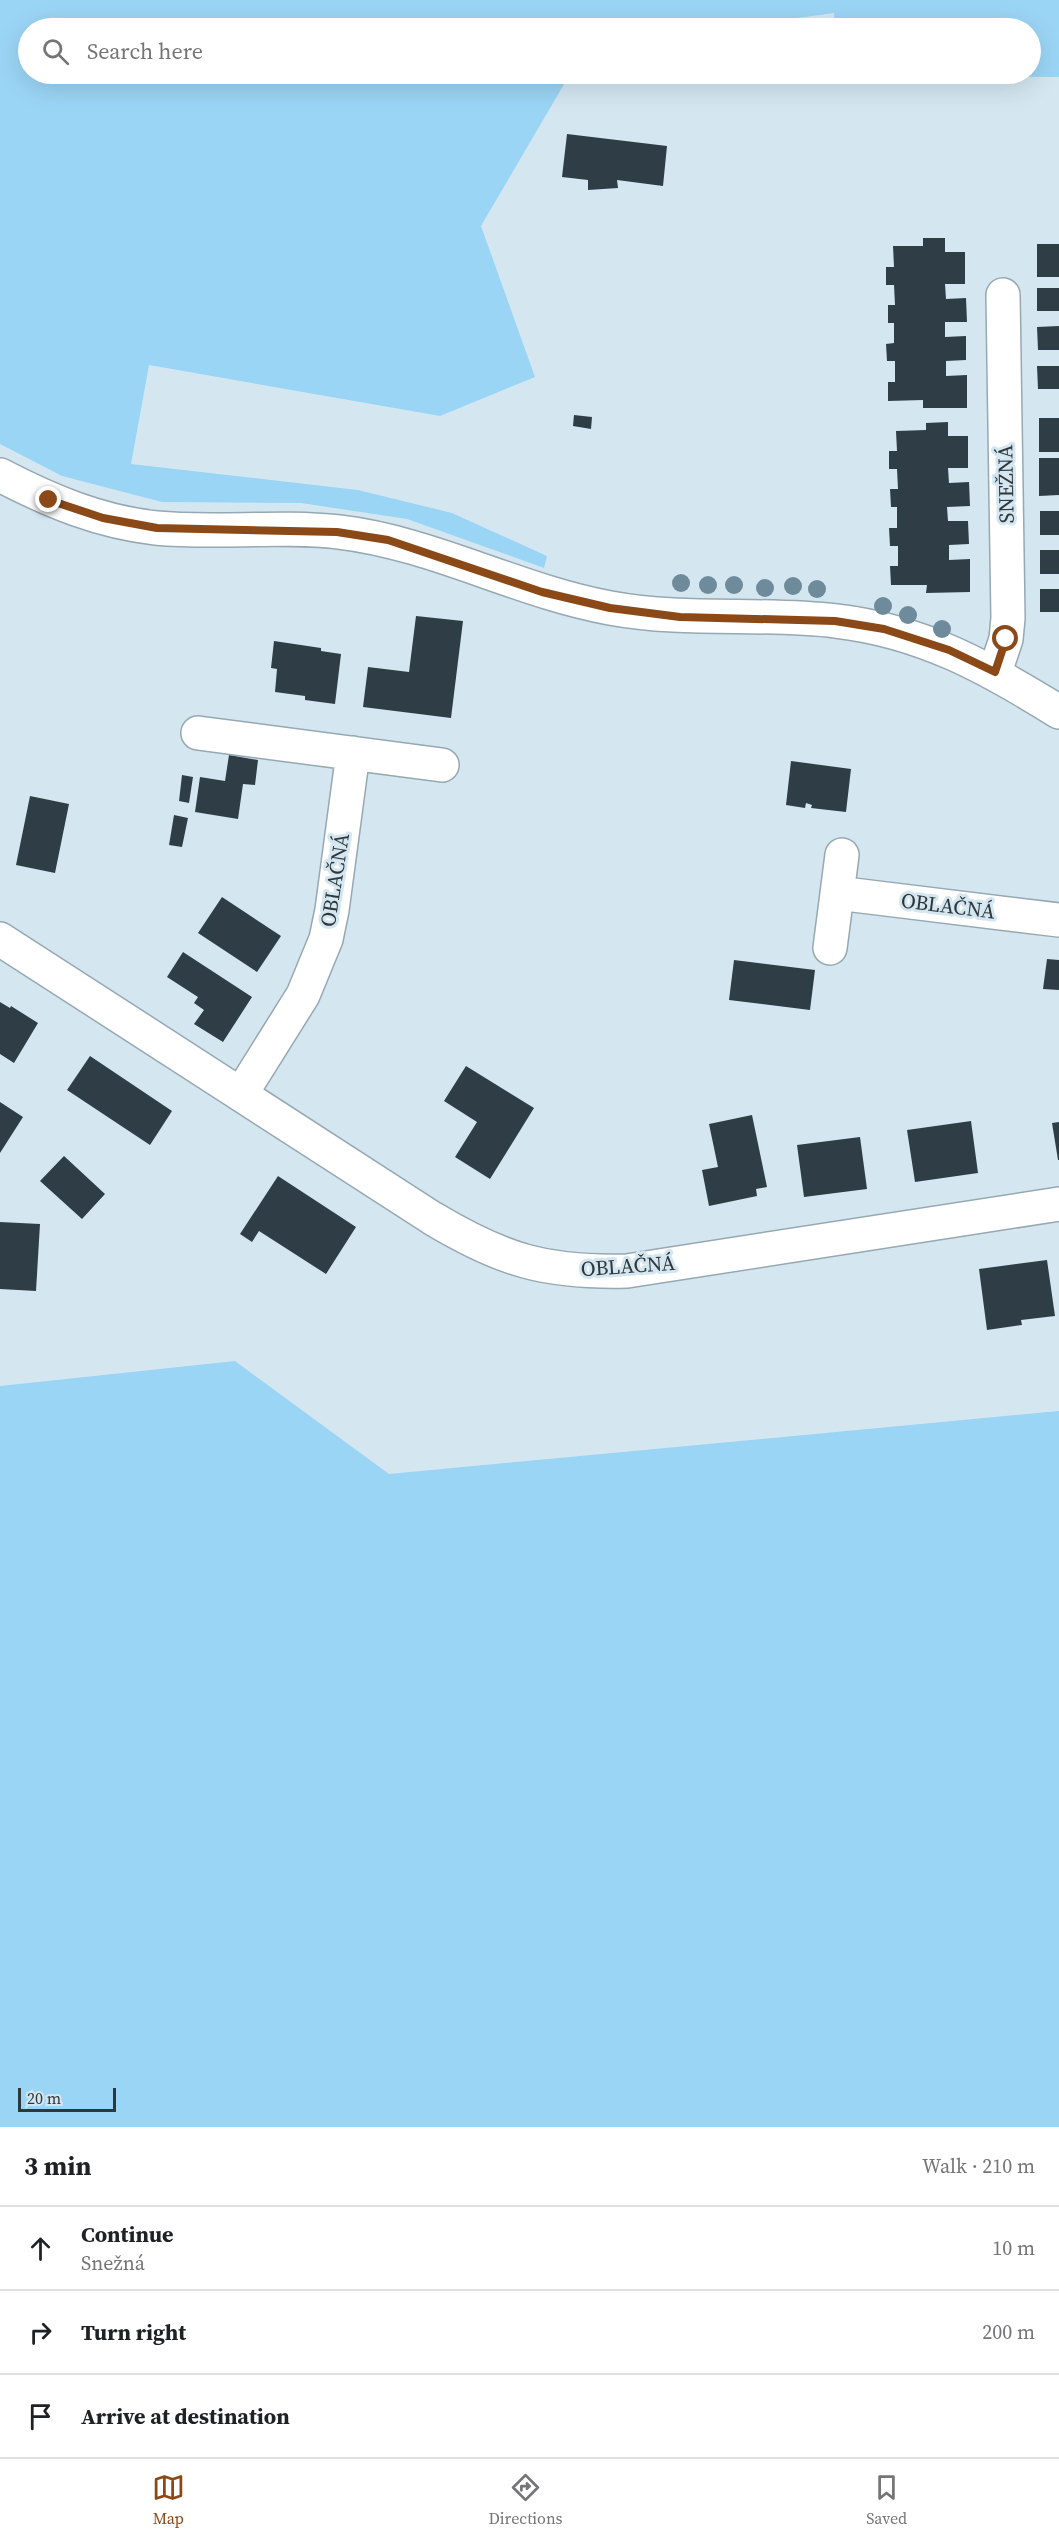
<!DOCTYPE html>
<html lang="en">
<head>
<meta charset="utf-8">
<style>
	body { margin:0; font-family:"Source Serif 4",serif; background:#f2f2f2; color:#202124 }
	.scale { position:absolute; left:18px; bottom:15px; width:98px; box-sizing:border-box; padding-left:6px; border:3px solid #30373c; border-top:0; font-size:16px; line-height:21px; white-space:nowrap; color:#30373c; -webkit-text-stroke:4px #d4e7f1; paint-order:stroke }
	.stop { position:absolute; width:18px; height:18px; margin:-14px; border:4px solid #8b4917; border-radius:50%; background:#fff }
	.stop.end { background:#8b4917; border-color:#fff; box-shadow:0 2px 6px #0008 }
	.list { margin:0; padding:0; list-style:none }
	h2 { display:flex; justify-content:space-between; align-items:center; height:78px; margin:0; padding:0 24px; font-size:26px }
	h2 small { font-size:20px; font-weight:400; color:#757577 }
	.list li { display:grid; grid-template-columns:39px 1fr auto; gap:18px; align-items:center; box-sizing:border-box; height:84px; padding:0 24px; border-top:2px solid #e0e0e0 }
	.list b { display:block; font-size:22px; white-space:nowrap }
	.list p { margin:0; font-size:20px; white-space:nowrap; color:#757577 }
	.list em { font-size:20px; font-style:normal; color:#757577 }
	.icon { flex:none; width:33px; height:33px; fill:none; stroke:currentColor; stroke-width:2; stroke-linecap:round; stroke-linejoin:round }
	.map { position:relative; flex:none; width:1059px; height:2127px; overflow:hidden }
	.search { position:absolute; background:#fff; box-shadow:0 6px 24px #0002; left:18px; right:18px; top:18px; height:66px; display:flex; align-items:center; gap:15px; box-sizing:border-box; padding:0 21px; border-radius:33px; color:#757577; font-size:22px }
	.sheet { height:330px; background:#fff }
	nav { display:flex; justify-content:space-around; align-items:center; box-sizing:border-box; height:84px; border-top:2px solid #e0e0e0; background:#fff; font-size:16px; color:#757577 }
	nav a { display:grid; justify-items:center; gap:3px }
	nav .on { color:#8b4917 }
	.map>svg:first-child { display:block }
	.green { fill:#9bd5f5 }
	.building { fill:#2f3e46 }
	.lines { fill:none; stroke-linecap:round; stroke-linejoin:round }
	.minor-casing { stroke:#96a8b2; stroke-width:36 }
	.minor { stroke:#fff; stroke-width:33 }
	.tree { fill:#6d8b9a }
	.route { stroke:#8b4917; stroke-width:8 }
	.labels { text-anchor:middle; stroke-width:6; stroke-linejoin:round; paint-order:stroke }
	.street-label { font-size:21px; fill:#30373c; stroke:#d4e7f1 }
</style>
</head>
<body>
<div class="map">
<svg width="1059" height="2127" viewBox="0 0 1059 2127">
	<rect width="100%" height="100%" fill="#d4e7f1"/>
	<path class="green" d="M 0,0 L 1059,0 L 1059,77 L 837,76 L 837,74 L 1030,74 L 1030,28 L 835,28 L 834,13 L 722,28 L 28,28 L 28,74 L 570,74 L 481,226 L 535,377 L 440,416 L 149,365 L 131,464 L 358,490 L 452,513 L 547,556 L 544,568 L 407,519 L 301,503 L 162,502 L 62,476 L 0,444 Z
		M 235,1361 L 389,1474 L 1059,1411 L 1059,2127 L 0,2127 L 0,1386 Z"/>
	<path class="building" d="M 567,134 L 667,146 L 663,186 L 617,180 L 618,188 L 588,190 L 588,180 L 562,177 Z
		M 923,238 L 945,238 L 945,252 L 965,252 L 965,284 L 945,284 L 946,299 L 966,298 L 967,322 L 945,322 L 945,337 L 966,336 L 966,360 L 946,361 L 946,376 L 967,375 L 967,408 L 923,408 L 923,400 L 888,401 L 888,382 L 895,382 L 895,361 L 887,361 L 886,344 L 894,343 L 894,323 L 888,323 L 888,305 L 895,305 L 894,285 L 886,285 L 886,267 L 894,267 L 893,246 L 923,246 Z
		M 1037,244 L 1059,244 L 1059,277 L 1037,277 Z
		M 1037,288 L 1059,288 L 1059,311 L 1037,311 Z
		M 1059,326 L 1059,350 L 1038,350 L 1037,327 Z
		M 1037,366 L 1059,366 L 1059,389 L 1038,389 Z
		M 574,415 L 592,417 L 591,429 L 573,426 Z
		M 1039,418 L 1059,418 L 1059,452 L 1039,452 Z
		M 948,422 L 948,436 L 968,436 L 968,468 L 948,468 L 949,483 L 969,482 L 970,506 L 947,507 L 948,521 L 968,521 L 969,544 L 949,545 L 949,560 L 970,559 L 970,592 L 926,593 L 927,585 L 891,585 L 890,566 L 898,566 L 898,546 L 890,546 L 889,528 L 897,528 L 897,507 L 891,507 L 890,489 L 898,489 L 897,469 L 889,469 L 889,451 L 897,451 L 896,431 L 926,430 L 926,423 Z
		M 1039,458 L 1059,458 L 1059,495 L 1039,496 Z
		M 1040,511 L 1059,511 L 1059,535 L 1040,535 Z
		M 1040,550 L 1059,550 L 1059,574 L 1040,574 Z
		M 1040,589 L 1059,589 L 1059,612 L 1040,612 Z
		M 416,616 L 463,621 L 451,718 L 363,707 L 368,667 L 409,672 Z
		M 274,641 L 321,648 L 321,651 L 341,654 L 335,704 L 305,700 L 305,696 L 275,692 L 277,669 L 271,668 Z
		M 229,755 L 258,760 L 255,785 L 243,784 L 238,819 L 195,812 L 200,777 L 225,781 Z
		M 791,761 L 851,769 L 846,812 L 811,808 L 812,805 L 806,803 L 805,808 L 786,805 Z
		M 182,775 L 193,777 L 189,803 L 179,801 Z
		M 30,796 L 69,804 L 55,873 L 16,865 Z
		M 174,815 L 188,818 L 182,847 L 169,845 Z
		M 222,897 L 281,936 L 257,972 L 198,933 Z
		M 183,952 L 252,997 L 223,1042 L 194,1024 L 204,1010 L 194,1003 L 198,997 L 167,977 Z
		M 1047,959 L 1059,960 L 1059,990 L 1043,989 Z
		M 734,960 L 815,970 L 810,1010 L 729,1000 Z
		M 0,1002 L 10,1008 L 11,1006 L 38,1023 L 14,1063 L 0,1054 Z
		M 90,1056 L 172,1111 L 150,1145 L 67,1090 Z
		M 466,1066 L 534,1108 L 490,1179 L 455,1157 L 477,1122 L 444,1101 Z
		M 0,1102 L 23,1117 L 0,1153 Z
		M 752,1115 L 767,1187 L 756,1189 L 757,1196 L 709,1206 L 702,1170 L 718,1167 L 709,1124 Z
		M 971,1121 L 978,1173 L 915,1182 L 907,1130 Z
		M 1059,1122 L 1059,1160 L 1058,1160 L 1052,1123 Z
		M 860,1137 L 867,1189 L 804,1197 L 797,1145 Z
		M 64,1156 L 105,1194 L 82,1219 L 40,1181 Z
		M 278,1176 L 356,1227 L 326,1274 L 259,1231 L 252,1242 L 240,1234 Z
		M 0,1222 L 40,1224 L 36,1291 L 0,1289 Z
		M 1047,1260 L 1055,1316 L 1021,1320 L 1022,1325 L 987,1330 L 979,1269 Z"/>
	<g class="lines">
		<g class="minor-casing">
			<path id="minor" d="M 0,475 C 50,501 100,522 156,528 C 217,534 278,525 339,532 C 433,543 517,591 610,608 C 686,622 760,612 836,621 C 922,631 987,667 1059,712
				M 995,672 L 1006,639 L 1008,618 L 1003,295
				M 198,733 L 442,765
				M 837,893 L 1059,920
				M 0,939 L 432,1218 C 502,1260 545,1273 627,1271 L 1059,1204
				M 830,948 L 842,855
				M 241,1094 L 303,995 L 326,939 L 332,910 L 353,753"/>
		</g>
		<use href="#minor" class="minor"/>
	</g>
	<g class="tree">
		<circle cx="681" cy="583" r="9"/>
		<circle cx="708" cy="585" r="9"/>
		<circle cx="734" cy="585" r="9"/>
		<circle cx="793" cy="586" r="9"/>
		<circle cx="765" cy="588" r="9"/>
		<circle cx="817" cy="589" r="9"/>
		<circle cx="883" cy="606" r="9"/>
		<circle cx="908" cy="615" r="9"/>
		<circle cx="942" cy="629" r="9"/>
	</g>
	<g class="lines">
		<path class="route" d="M 49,500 L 103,518 L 157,528 L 337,532 L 388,540 L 542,592 L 610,608 L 680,617 L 835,621 L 884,629 L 949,650 L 995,672 L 1006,639"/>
	</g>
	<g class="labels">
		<g class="street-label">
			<text transform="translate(1006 484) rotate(-91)" y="7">SNEŽNÁ</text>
			<text transform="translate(335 880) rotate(-81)" y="7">OBLAČNÁ</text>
			<text transform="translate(948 906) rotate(7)" y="7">OBLAČNÁ</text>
			<text transform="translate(628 1266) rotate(-4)" y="7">OBLAČNÁ</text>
		</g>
	</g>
</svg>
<div class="scale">20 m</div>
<div class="stop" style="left:1006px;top:639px"></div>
<div class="stop end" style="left:49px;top:500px"></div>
<div class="search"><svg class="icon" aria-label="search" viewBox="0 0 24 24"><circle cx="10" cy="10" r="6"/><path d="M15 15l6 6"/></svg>Search here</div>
</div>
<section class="sheet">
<h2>3 min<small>Walk · 210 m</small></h2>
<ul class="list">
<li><svg class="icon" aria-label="ahead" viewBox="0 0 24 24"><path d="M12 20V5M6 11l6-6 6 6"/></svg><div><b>Continue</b><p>Snežná</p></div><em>10 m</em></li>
<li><svg class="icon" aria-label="right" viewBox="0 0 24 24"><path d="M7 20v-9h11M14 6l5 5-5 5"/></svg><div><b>Turn right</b></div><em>200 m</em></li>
<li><svg class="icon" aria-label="arrive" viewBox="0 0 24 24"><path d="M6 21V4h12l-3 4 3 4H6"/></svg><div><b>Arrive at destination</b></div></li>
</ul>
</section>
<nav>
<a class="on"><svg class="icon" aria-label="map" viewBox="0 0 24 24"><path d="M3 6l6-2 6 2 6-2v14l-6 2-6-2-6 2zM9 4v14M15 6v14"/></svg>Map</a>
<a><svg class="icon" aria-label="directions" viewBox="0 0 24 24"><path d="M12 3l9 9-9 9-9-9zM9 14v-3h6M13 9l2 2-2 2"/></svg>Directions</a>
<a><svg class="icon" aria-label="saved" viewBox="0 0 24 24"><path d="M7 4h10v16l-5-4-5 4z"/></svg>Saved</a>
</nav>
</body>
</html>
